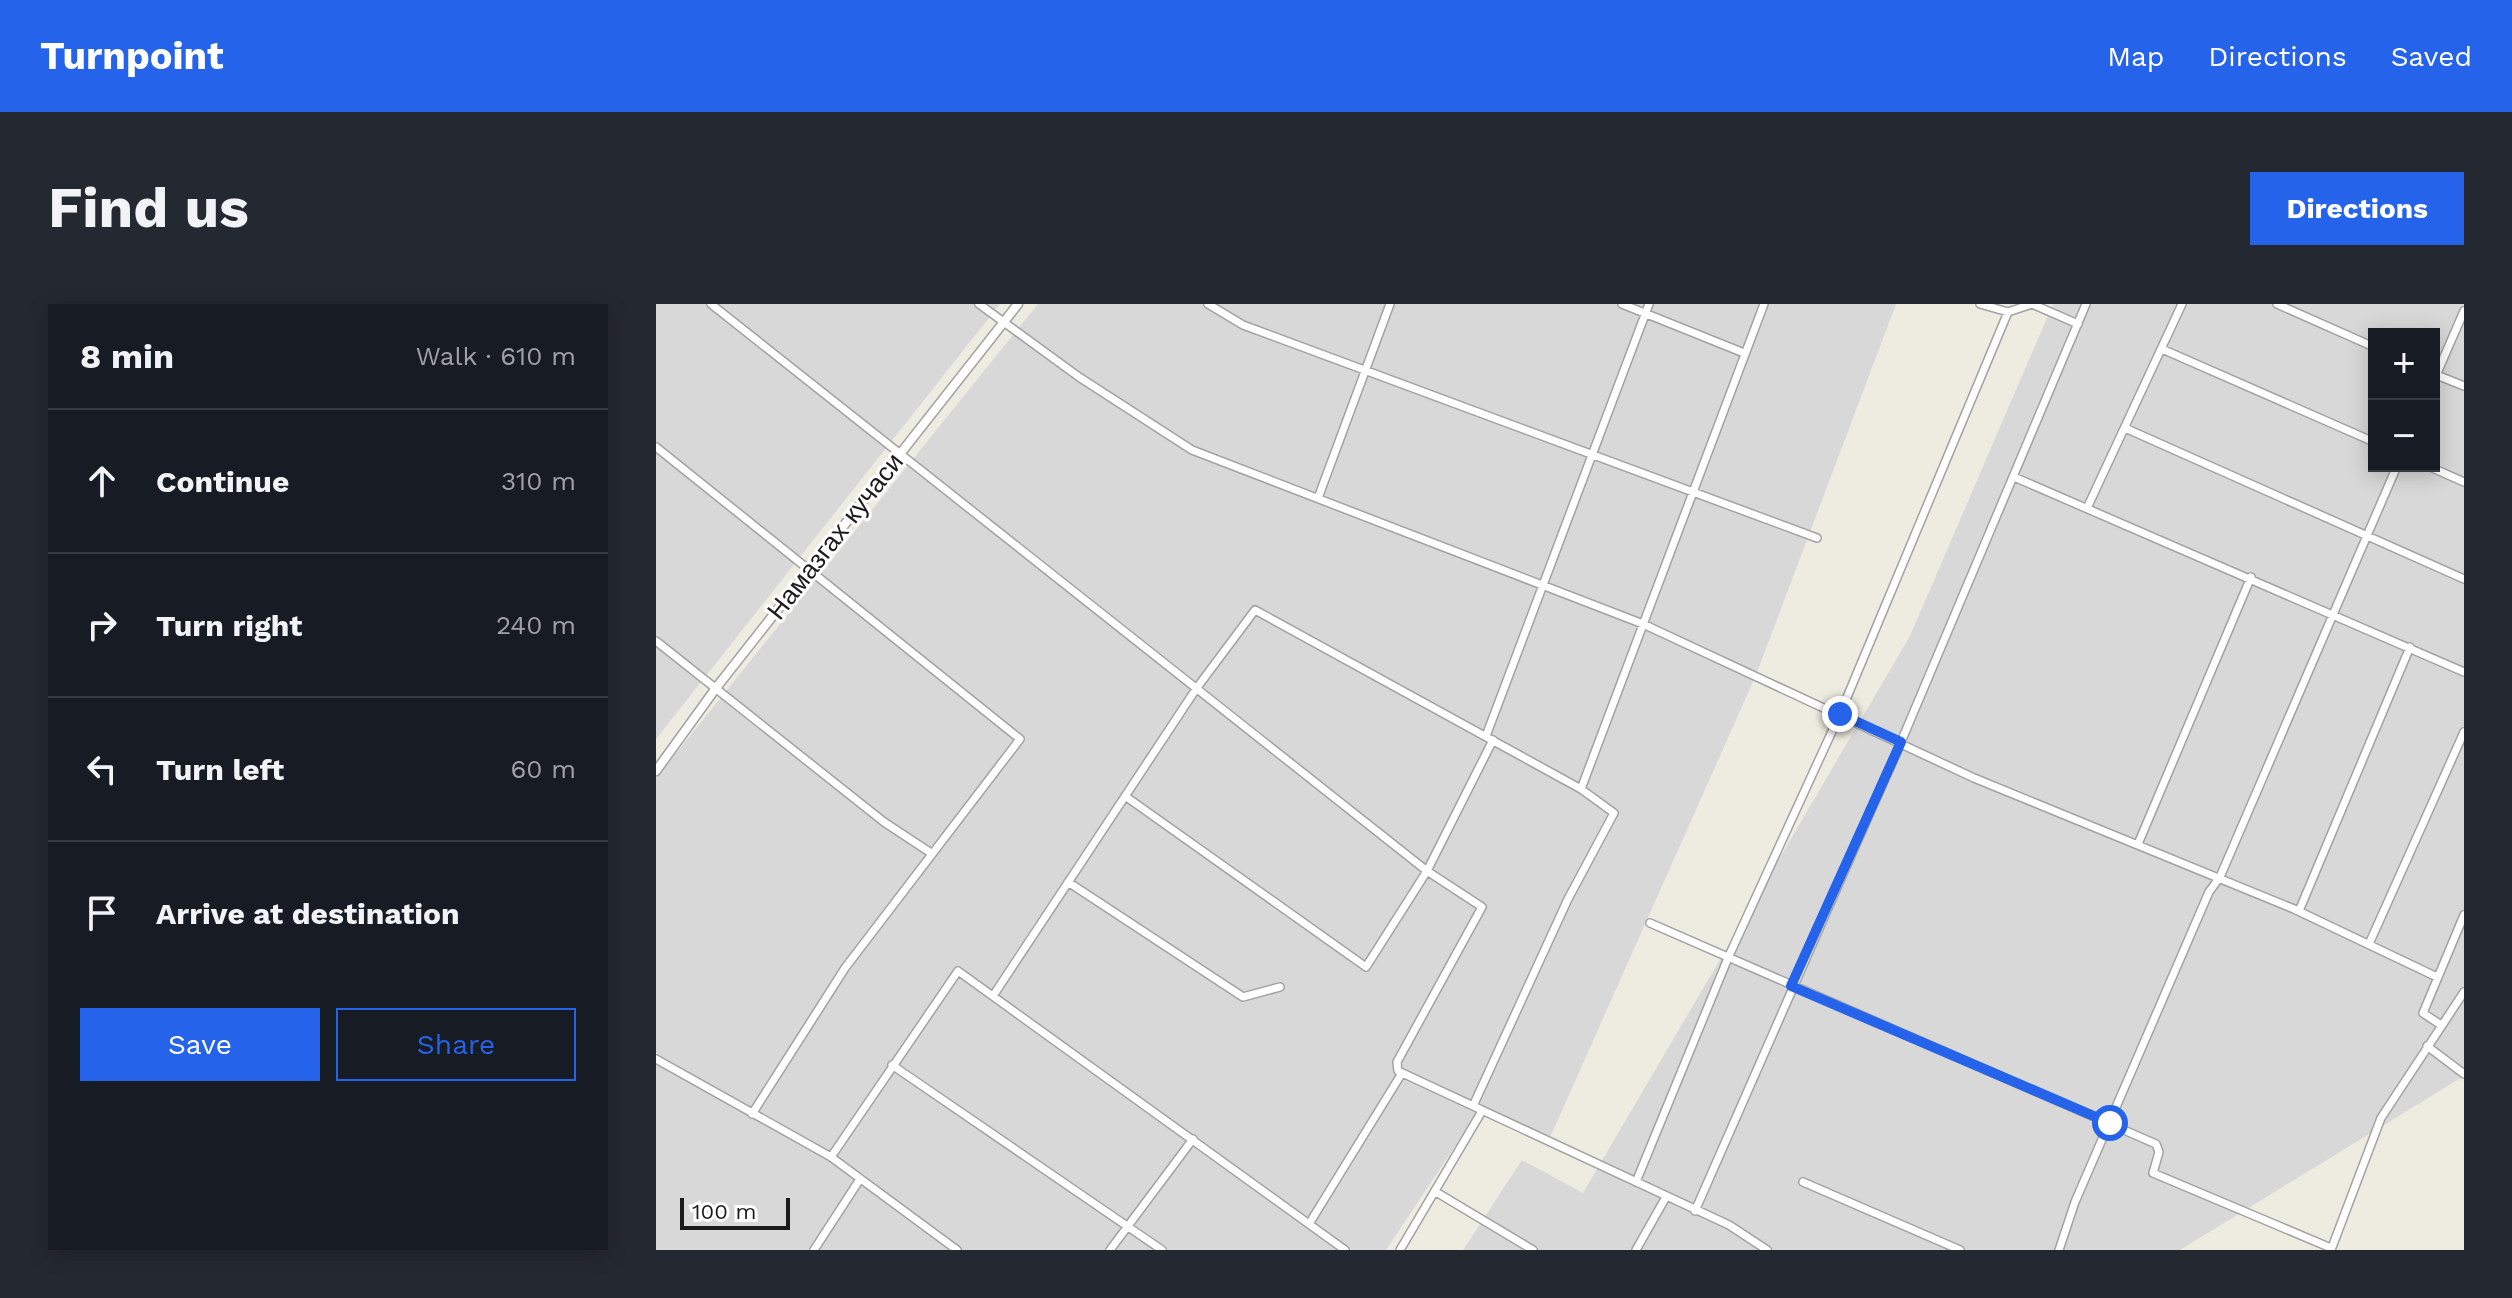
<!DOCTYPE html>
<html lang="en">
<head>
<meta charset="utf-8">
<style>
	body { margin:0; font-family:"Work Sans",sans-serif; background:#242831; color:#f1f3f6 }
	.controls { position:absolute; right:24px; top:24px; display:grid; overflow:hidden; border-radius:0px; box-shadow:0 4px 20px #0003 }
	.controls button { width:72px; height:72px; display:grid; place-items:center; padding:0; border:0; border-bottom:2px solid #363941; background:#171b24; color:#f1f3f6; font:40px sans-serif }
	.scale { position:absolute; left:24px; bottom:20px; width:110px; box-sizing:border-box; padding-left:8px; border:4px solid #1b1b1b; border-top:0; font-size:22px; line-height:28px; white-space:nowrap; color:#1b1b1b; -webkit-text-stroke:6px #fff; paint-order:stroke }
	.stop { position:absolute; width:24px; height:24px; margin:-18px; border:6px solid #2563eb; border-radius:50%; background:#fff }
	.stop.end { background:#2563eb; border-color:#fff; box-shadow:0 2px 8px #0008 }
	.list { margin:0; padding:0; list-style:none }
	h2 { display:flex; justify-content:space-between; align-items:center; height:104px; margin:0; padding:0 32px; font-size:34px }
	h2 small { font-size:26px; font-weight:400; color:#9ea1a6 }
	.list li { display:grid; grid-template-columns:52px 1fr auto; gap:24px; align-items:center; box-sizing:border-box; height:144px; padding:0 32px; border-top:2px solid #363941 }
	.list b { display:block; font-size:30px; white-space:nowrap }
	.list em { font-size:26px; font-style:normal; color:#9ea1a6 }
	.actions { display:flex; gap:16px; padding:24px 32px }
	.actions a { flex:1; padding:18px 0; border:2px solid #2563eb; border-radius:0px; text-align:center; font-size:28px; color:#2563eb }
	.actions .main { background:#2563eb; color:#fff }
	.icon { flex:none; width:44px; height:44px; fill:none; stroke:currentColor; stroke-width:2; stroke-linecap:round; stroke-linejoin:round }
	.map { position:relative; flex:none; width:1808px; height:946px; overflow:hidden; border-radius:0px }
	header { display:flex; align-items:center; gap:48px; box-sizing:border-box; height:112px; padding:0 40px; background:#2563eb; color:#fff }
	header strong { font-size:38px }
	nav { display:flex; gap:44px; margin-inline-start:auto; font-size:28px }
	.intro { display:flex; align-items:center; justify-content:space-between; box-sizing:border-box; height:192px; padding:0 48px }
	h1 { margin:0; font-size:56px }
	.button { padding:20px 36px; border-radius:0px; background:#2563eb; color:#fff; font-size:28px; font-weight:700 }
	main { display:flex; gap:48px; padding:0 48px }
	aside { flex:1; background:#171b24; border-radius:0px; box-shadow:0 4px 20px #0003 }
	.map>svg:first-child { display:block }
	.residential { fill:#d9d8d8; fill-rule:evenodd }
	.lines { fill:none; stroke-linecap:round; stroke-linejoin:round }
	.minor-casing { stroke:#a2a2a2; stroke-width:10 }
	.tertiary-casing { stroke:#a2a2a2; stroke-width:11 }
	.minor { stroke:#fff; stroke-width:7 }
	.tertiary { stroke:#fff; stroke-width:8 }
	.route { stroke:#2563eb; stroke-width:10 }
	.labels { text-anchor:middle; stroke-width:6; stroke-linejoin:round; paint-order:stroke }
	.street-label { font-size:26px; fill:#1b1b1b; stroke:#fff }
</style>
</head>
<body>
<header>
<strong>Turnpoint</strong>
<nav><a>Map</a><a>Directions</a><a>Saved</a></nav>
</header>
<div class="intro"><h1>Find us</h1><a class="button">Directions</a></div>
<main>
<aside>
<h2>8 min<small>Walk · 610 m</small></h2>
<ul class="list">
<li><svg class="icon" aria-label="ahead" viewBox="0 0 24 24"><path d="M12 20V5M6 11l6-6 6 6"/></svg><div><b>Continue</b></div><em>310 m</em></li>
<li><svg class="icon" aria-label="right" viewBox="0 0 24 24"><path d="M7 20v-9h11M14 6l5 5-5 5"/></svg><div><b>Turn right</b></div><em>240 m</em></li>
<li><svg class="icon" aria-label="left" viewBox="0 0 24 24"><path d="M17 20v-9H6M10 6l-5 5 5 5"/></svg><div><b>Turn left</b></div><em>60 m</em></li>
<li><svg class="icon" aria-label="arrive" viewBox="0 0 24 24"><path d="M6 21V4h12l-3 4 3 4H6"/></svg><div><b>Arrive at destination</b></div></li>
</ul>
<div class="actions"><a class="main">Save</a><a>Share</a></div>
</aside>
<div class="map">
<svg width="1808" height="946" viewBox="0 0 1808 946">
	<rect width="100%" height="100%" fill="#edece0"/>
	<path class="residential" d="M 0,0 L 344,0 L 0,435 Z
		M 382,0 L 1240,0 L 1100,371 L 892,838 L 821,809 L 730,946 L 0,946 L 0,474 Z
		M 1397,0 L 1808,0 L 1808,772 L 1524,946 L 807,946 L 866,856 L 927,889 L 1254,332 ZM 1718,30 L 1778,30 L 1778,162 L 1718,162 Z"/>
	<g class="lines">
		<g class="minor-casing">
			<path id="minor" d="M 55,0 L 771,567 L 826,603 L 741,758 L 742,767 L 1073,921 L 1111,946
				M 323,0 L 423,73 L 536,146 L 987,320 L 1318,474 L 1638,605 L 1781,673
				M 552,0 L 587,21 L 1161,234
				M 966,0 L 1088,49
				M 1324,0 L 1352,8 L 1376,0 L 1422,20
				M 1621,0 L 1718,43
				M 1506,45 L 1718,138
				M 1778,70 L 1808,82
				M 1778,76 L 1808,7
				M 1469,124 L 1808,275
				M 0,143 L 364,435 L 189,664 L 96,810
				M 1772,162 L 1808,178
				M 1358,173 L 1808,368
				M 662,194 L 734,0
				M 1432,202 L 1526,0
				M 0,337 L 228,518 L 275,549
				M 830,432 L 993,0
				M 925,485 L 1108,0
				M 469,492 L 710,663 L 771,567 L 837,436
				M 1482,540 L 1595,273
				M 412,578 L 587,693 L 624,683
				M 1643,607 L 1754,343
				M 994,619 L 1500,840 L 1503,848 L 1497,869 L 1675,944
				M 1713,640 L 1808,428
				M 337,692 L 540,385 L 599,306 L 925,485 L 958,509 L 912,595 L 817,802
				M 1785,721 L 1767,709 L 1808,611
				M 1771,742 L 1808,770
				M 0,755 L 175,853 L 301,946
				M 236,761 L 506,946
				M 175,853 L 302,667 L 689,946
				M 980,878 L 1072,654 L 1184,410 L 1352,8
				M 1147,878 L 1304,946
				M 780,888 L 877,946
				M 1039,907 L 1245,438 L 1430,0
				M 653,920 L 746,769
				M 158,946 L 204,875
				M 454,946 L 537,835
				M 744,946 L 826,807
				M 980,946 L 1010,893
				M 1403,946 L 1419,898 L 1553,588 L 1564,573 L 1741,162
				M 1675,946 L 1725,814 L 1808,688"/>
		</g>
		<g class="tertiary-casing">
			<path id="tertiary" d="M 0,467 L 60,384 L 362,0"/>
		</g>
		<use href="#minor" class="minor"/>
		<use href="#tertiary" class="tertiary"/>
	</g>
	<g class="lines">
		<path class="route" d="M 1184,410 L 1245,438 L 1135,682 L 1454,819"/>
	</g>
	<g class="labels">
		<g class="street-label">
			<text transform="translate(179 232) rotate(-52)" y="9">Намазгах кучаси</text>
		</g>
	</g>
</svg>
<div class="controls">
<button>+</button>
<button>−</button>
</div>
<div class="scale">100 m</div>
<div class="stop" style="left:1454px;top:819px"></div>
<div class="stop end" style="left:1184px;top:410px"></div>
</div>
</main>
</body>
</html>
